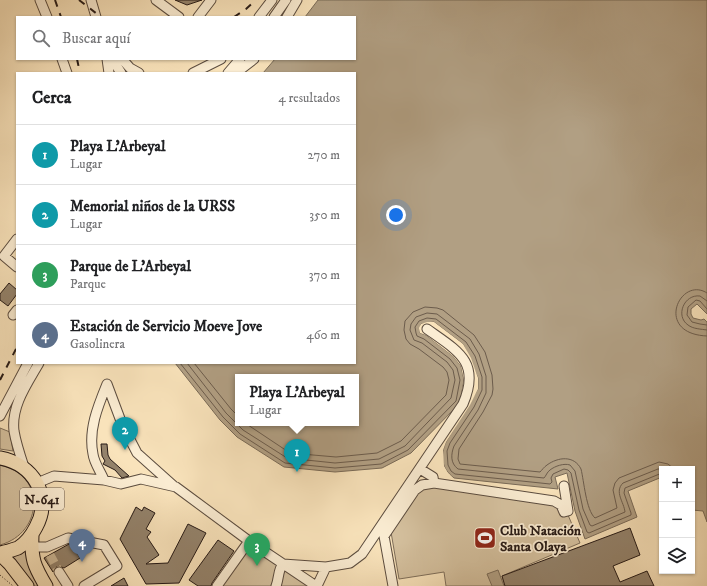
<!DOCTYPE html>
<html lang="es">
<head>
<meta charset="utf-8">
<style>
	body { margin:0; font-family:"IM FELL DW Pica",serif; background:#f6f6f6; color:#202124 }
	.controls { position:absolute; right:12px; bottom:12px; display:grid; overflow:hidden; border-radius:0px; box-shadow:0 1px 3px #0004 }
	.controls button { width:36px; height:36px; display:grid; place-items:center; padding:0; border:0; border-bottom:1px solid #e0e0e0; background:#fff; color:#202124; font:20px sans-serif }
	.you { position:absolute; left:396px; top:215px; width:14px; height:14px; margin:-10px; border:3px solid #fff; border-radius:50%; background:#1a73e8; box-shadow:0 0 0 6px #1a73e833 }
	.badge { display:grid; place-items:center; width:26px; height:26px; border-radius:50%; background:#8f2418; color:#fff; font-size:13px; font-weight:700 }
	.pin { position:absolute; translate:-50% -33px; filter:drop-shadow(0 1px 2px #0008) }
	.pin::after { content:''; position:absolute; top:21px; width:14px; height:12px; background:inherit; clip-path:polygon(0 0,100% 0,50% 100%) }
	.popup { position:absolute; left:235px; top:374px; width:124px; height:52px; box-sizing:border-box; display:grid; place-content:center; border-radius:0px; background:#fff; filter:drop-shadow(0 1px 3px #0005); font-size:13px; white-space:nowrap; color:#757577 }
	.popup b { font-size:15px; color:#202124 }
	.popup::after { content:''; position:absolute; left:50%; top:100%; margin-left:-8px; border:8px solid transparent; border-top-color:#fff }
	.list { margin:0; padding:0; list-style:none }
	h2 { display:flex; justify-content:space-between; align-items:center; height:52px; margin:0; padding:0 16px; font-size:17px }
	h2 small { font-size:13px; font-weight:400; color:#757577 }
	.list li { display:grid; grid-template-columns:26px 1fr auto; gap:12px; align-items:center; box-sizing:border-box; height:60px; padding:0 16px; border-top:1px solid #e0e0e0 }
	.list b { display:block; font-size:15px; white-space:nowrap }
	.list p { margin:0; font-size:13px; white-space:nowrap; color:#757577 }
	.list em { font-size:13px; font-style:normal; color:#757577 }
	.icon { flex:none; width:22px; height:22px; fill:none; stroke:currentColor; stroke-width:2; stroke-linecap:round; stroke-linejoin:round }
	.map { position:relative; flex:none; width:707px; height:586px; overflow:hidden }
	.search { position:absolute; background:#fff; box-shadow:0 1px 3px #0004; left:16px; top:16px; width:340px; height:44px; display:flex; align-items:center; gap:10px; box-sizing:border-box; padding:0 14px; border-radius:0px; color:#757577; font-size:15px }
	.panel { position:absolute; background:#fff; box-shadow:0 1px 3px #0004; left:16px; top:72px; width:340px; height:292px; border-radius:0px }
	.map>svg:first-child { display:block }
	.green { fill:#d5c19f; stroke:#7e6e5a }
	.water { fill:#b19f83; stroke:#796a57; fill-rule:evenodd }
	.pier { fill:#f9e3bb }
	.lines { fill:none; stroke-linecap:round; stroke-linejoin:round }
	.shore { stroke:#6c5c4c; stroke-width:1 }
	.building { fill:#94836c; stroke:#261a16 }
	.minor-tunnel { stroke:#cfbb9a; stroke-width:9; stroke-dasharray:9 4.5; stroke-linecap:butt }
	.minor-casing { stroke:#5b4c3f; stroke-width:11 }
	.highway-casing { stroke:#261a16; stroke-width:15 }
	.path { stroke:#261a16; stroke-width:1; stroke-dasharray:1 2; stroke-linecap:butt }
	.minor { stroke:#fbedd3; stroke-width:9 }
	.highway { stroke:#f9e3bb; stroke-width:13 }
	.rail { stroke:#261a16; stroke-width:2; stroke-dasharray:7 7; stroke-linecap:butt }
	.labels { text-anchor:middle; stroke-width:3.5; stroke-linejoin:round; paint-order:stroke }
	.shield { fill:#fbedd3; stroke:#66594f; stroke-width:1 }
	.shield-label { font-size:13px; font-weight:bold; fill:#261a16 }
	.poi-label { font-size:14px; font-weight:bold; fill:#261a16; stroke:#fbedd3; text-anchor:start }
</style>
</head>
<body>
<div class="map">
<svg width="707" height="586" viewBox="0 0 707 586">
	<rect width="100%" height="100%" fill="#f9e3bb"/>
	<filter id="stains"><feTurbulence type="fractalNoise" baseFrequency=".005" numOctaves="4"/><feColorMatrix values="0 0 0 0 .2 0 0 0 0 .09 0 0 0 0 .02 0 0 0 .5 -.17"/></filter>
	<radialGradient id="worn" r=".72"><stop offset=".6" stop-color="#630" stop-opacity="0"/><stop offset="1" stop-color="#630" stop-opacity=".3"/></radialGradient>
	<path class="green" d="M 0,428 L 10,432 L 13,451 L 0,449 Z
		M 0,465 C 46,474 44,533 0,545 Z
		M 434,485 L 552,502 L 568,515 L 580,543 L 502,576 L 505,586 L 446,586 L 444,572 L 399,579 L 391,532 L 417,492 L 425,487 Z
		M 24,543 L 46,586 L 27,586 L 8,551 Z
		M 250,545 L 310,586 L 221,586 Z"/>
	<path class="water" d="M 318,0 L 707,0 L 707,314 L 697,304 L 691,309 L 691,314 L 693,318 L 701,320 L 704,319 L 707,322 L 707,522 L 703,511 L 692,510 L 692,469 L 662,469 L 662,477 L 628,491 L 637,517 L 585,539 L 575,511 L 567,473 L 555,477 L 558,489 L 454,478 C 441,468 440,456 446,442 L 478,389 L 478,378 L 463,344 L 434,322 L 421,324 L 420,333 L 426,335 L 453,356 L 461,366 L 464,380 L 460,403 L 411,453 L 382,468 L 335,472 L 284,467 L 237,437 L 220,420 L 175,363 L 355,363 L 355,73 L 263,73 L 275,59 L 355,59 L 355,17 L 305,17 ZM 238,377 L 356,377 L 356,423 L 238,423 Z
		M 498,570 L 504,586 L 492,586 L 487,574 Z"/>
	<path class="pier" d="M 427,322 L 434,322 L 463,344 L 471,358 L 478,378 L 478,389 L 470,405 L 446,442 L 443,450 L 444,466 L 448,473 L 456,481 L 446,475 L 442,467 L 441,450 L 444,440 L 468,404 L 476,388 L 476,378 L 469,358 L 461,346 L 434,324 L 428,324 L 422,326 L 421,328 L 421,332 L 427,334 L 455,354 L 463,365 L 466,380 L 465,390 L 460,403 L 464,380 L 461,366 L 453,356 L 426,335 L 420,333 L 419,328 L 421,324 Z"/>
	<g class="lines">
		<path class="shore" d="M 707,293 C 680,275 653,334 707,336
			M 707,301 L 700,296 C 684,294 675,316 688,325 C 693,329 701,329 707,330
			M 707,309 L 700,301 L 696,300 L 688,307 L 687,315 L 692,322 L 700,324 L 707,325
			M 180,363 L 223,417 L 240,434 L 285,463 L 335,468 L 381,464 L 408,450 L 456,401 L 460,380 L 457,368 L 450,359 L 424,339 L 417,336 L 416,333 L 415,327 L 419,321 L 427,318 L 436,319 L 466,342 L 475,356 L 482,377 L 482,390 L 474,407 L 450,443 L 447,451 L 448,465 L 451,471 L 455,474 L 550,484 L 552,482 L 551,478 L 553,474 L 564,469 L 568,470 L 571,473 L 579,510 L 587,532 L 589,533 L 631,515 L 631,513 L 624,493 L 625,488 L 662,473
			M 187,363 L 226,413 L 243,430 L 287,458 L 335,463 L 379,459 L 405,446 L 451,398 L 455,380 L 453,370 L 447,362 L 422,343 L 414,340 L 410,330 L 411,324 L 416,317 L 427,313 L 437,314 L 470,339 L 479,354 L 486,376 L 486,393 L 478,410 L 454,446 C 451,454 450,463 458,469 L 544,478 C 546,476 547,472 550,470 C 555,466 564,463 570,465 L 575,471 L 583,509 L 590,525 L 592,526 L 625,512 C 624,502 614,492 623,483 L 658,469 L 665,469
			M 194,363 L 231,409 L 238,416
			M 245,423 L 290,453 L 336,457 L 377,453 L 401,441 L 446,395 L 449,380 L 447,372 L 443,367 L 419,349 L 410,344 L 406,339 L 404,330 L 405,321 L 413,312 L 425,307 L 437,308 L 443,310 L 474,335 L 485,352 L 492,375 L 493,389 L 492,395 L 483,412 L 459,449 L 458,459 L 460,464 L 540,472 C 542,470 544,467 547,465 C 558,457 574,455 581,469 C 584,481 586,510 595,518 L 617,508 L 613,490 L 615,483 L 619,478 L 659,462 L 668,464 L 674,469"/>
	</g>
	<path class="building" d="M 175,0 L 202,0 L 187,5 Z
		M 9,283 L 17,290 L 17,294 L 8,306 L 0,300 L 0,294 Z
		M 101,444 L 107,444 L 108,455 L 110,459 L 129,476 L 122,478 L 115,470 L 103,464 L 105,461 L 102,456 Z
		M 136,507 L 142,511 L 144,507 L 155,513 L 146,529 L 151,532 L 147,537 L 159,555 L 146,564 L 168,563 L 188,524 L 206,533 L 179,583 L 146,584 L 120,539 Z
		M 630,528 L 640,555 L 613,566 L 620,582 L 647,571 L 654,586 L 505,586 L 502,576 Z
		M 218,540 L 234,551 L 212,583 L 211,586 L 198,586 L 189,580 Z
		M 69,544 L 72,545 L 80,558 L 64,568 L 59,566 L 56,567 L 53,572 L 44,558 Z
		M 124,578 L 128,586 L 111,586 Z"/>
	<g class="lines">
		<path class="minor-tunnel" d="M 50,555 L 59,572"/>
		<g class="minor-casing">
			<path id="minor" d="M 40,0 L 47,17
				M 91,0 L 96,17
				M 156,0 L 179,17
				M 198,17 L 211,0
				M 259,17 L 272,0
				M 274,17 L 286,0
				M 287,17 L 297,0
				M 62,59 L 67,73
				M 107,59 L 109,73
				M 112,59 L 121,73
				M 122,59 L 130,68 L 139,73
				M 193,73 L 221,59
				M 228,73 L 240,59
				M 236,73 L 254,59
				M 17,239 L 4,256 L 17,267
				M 13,315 L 17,310
				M 0,416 L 28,363
				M 24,467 C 20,455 16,443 14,431 C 11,406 27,384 39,363
				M 420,469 L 433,477 L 434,483
				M 104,480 C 101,472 94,463 93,454 C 88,430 98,406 107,384 L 122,424 L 137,453 L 175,487
				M 37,483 L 54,476 L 104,480 L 121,484 L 141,479 L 176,487 L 249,541 L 316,586
				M 32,547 L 47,547 L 68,538 L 104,545 L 117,566 L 84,586
				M 59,572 L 68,586
				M 217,586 L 249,541
				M 276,586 C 279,579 278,569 283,564 L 326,567
				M 317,586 L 326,567 L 350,563 L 362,554 L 463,404 C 481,362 458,351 427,329
				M 393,586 L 384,536 L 415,490 L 422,485 L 434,483 L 554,501 L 561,505 L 564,512 L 568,511 L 564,486"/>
		</g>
		<g class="highway-casing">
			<path id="highway" d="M 0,458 C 33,464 53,496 36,527 C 32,535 26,543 18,548 C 12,550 6,552 0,553
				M 32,535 C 31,559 34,566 46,586
				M 0,554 L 10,564 L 27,586"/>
		</g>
		<path class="path" d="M 0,575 L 13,586"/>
		<use href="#minor" class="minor"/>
		<use href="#highway" class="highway"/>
		<path class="rail" d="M 55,0 L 61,17
			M 79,0 L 101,17
			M 234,17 L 246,9 L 256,0
			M 77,59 L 80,73
			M 0,380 L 17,347"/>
	</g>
	<defs>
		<g id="stadium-square" transform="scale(1.15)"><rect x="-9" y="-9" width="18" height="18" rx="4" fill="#8f2418" stroke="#fbedd3"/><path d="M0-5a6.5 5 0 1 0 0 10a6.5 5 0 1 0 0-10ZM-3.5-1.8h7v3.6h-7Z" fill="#fff"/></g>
	</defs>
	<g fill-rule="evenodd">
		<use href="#stadium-square" x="485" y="538"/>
	</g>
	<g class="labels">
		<rect class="shield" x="20" y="488" width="44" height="22" rx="3"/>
		<g class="shield-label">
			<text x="42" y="504">N-641</text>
		</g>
		<g class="poi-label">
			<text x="500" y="535">Club Natación<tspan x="500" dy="16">Santa Olaya</tspan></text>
		</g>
	</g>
	<rect width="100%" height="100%" filter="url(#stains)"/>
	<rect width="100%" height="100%" fill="url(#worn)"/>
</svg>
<div class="controls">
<button>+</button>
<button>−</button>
<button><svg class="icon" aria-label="layers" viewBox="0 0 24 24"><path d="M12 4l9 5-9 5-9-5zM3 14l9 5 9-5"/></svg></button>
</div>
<div class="you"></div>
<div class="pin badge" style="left:297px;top:472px;background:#0f9aa8">1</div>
<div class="popup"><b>Playa L'Arbeyal</b>Lugar</div>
<div class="pin badge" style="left:125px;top:450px;background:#0f9aa8">2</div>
<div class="pin badge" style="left:257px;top:566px;background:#2e9e5b">3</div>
<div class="pin badge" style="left:82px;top:562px;background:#5c6f8a">4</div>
<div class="search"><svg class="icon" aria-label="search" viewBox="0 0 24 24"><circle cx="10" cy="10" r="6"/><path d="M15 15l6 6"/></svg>Buscar aquí</div>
<section class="panel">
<h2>Cerca<small>4 resultados</small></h2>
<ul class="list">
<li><span class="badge" style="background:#0f9aa8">1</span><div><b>Playa L'Arbeyal</b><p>Lugar</p></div><em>270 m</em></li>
<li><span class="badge" style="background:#0f9aa8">2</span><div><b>Memorial niños de la URSS</b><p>Lugar</p></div><em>350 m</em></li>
<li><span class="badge" style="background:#2e9e5b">3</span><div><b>Parque de L'Arbeyal</b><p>Parque</p></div><em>370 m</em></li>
<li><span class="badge" style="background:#5c6f8a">4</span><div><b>Estación de Servicio Moeve Jove</b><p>Gasolinera</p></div><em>460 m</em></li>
</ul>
</section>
</div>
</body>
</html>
